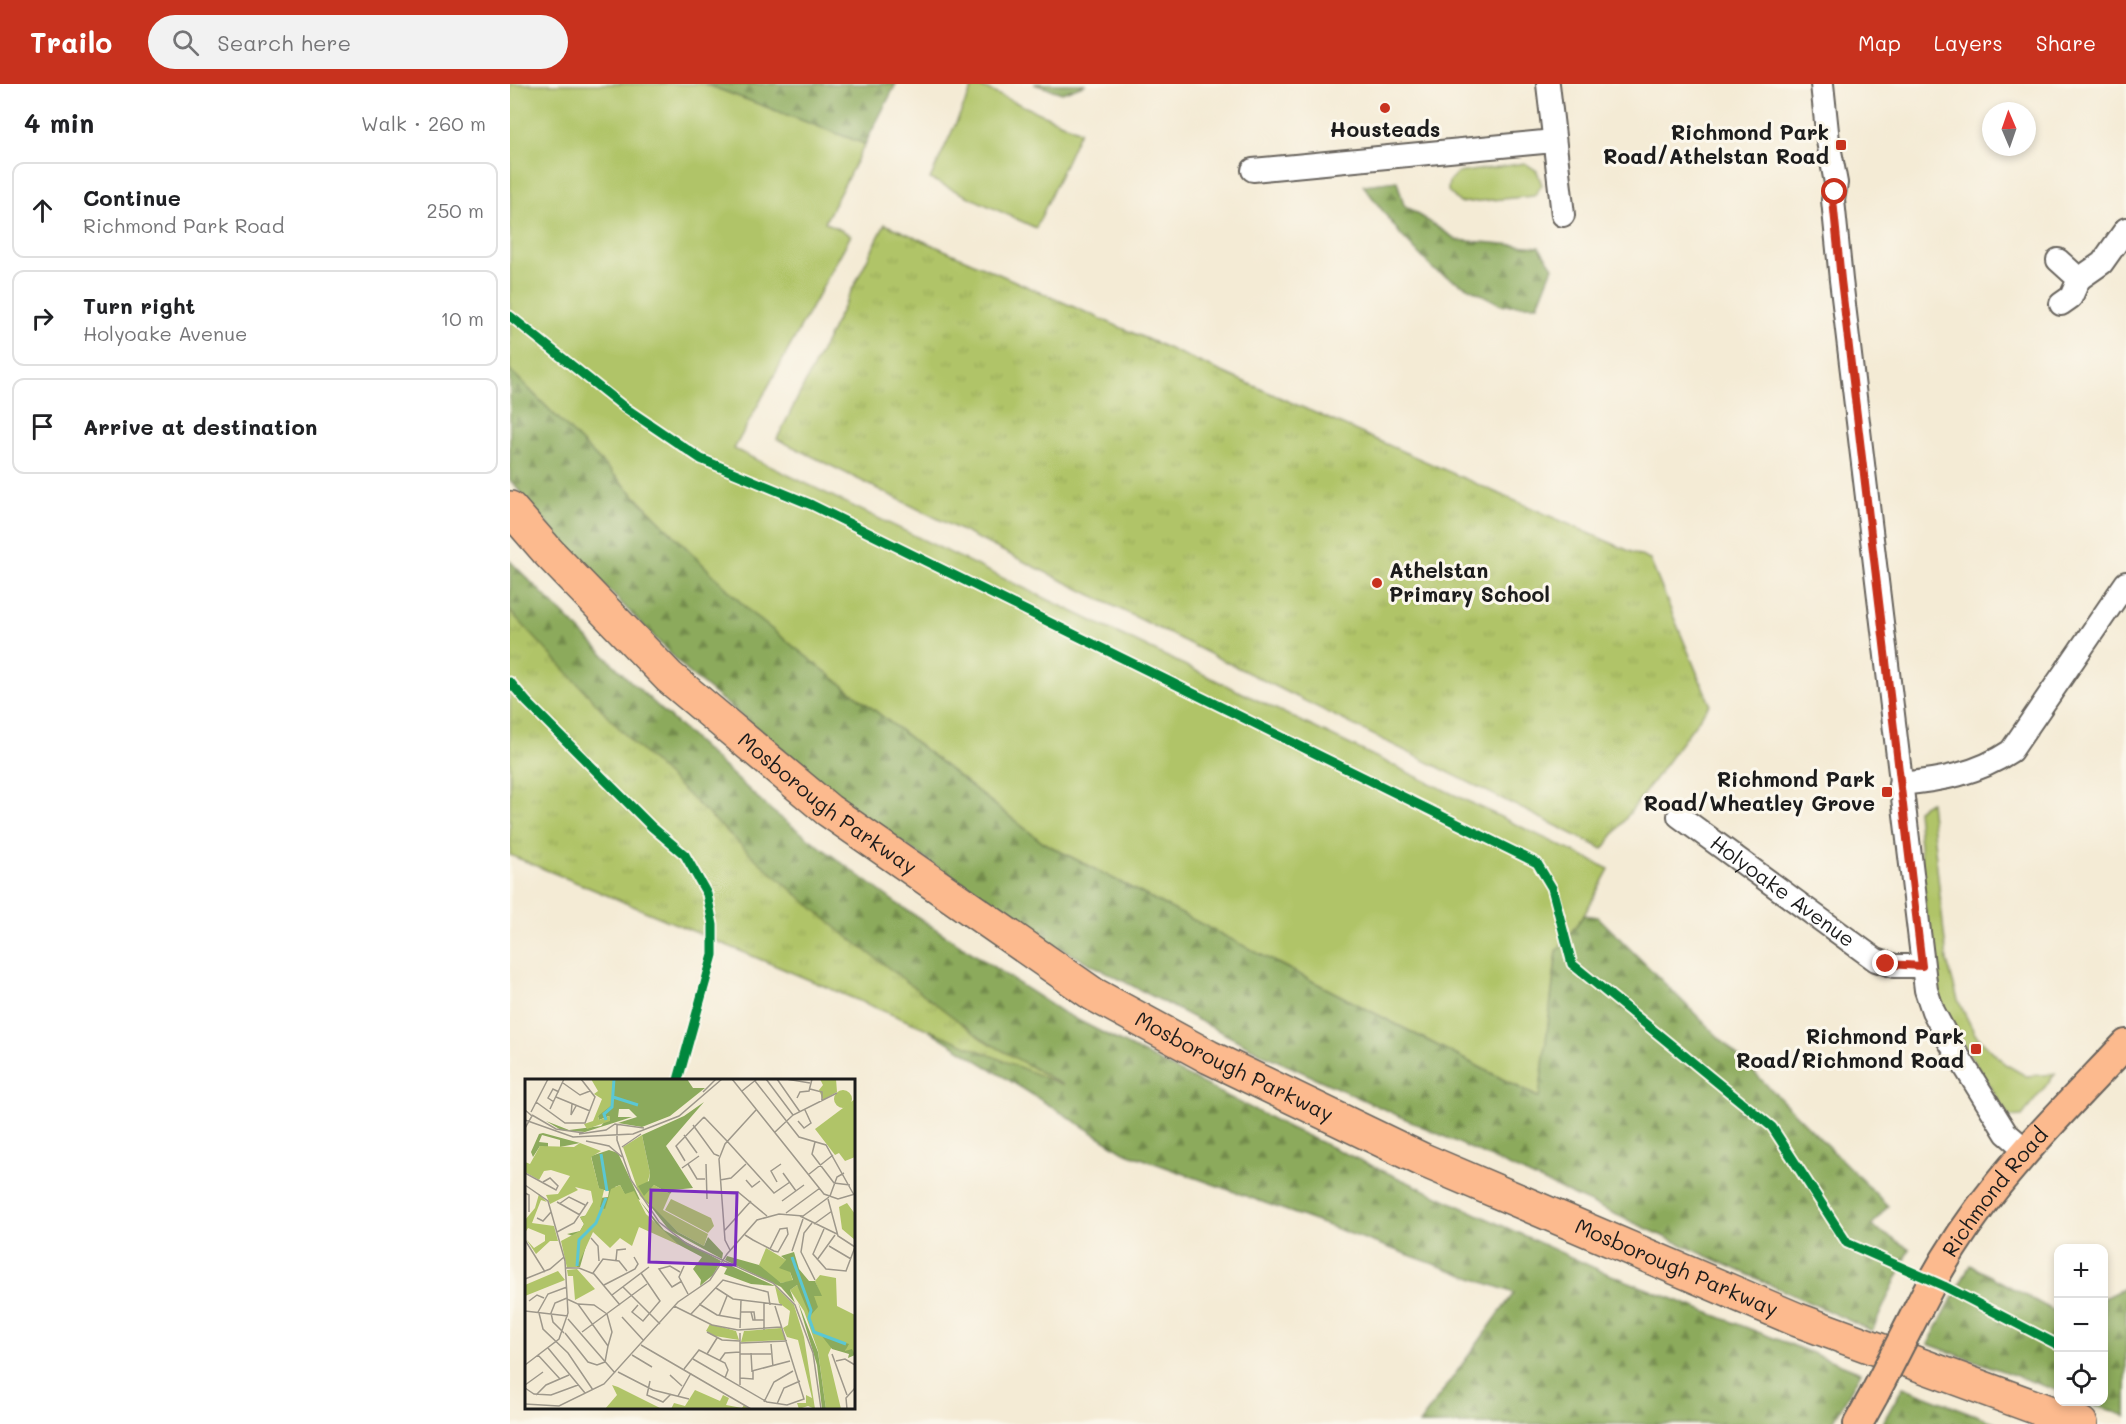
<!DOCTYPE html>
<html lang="en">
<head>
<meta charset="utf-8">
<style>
	body { margin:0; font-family:Mali,sans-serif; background:#f2f2f2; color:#202124 }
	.controls { position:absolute; right:18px; bottom:18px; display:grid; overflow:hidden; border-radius:12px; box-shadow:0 3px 9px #0003 }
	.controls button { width:54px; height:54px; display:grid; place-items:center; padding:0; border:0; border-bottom:2px solid #e0e0e0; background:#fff; color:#202124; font:30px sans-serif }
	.compass { position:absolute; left:1472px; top:18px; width:54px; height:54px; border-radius:50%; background:#fff; box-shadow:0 3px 9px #0003; rotate:358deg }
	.stop { position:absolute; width:18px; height:18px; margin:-14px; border:4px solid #c8321e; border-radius:50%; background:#fff }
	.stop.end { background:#c8321e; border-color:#fff; box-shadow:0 2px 6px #0008 }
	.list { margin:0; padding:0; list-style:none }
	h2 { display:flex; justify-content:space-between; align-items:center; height:78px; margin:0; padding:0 24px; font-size:26px }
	h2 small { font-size:20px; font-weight:400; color:#757577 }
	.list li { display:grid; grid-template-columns:39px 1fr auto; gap:18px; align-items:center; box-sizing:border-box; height:96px; margin:0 12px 12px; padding:0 12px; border:2px solid #e0e0e0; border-radius:12px }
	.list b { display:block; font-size:22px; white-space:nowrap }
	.list p { margin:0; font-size:20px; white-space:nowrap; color:#757577 }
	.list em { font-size:20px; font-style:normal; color:#757577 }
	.icon { flex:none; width:33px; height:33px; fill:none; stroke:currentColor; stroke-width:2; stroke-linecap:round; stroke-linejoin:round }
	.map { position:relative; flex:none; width:1616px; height:1340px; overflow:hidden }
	header { display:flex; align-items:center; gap:36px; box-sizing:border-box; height:84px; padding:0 30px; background:#c8321e; color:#fff }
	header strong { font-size:28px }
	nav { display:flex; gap:33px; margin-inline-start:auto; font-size:21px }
	.search { width:420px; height:54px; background:#f2f2f2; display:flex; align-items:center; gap:15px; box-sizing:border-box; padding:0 21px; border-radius:33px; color:#757577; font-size:22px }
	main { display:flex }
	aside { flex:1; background:#fff }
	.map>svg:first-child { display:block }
	.grass { fill:#b0c468; stroke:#667042; stroke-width:1.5 }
	.forest { fill:url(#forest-firs); stroke:#54633c; stroke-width:1.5 }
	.park { fill:url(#park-tufts); stroke:#667042; stroke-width:1.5 }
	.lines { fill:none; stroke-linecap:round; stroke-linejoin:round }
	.minor-casing { stroke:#68645d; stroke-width:26 }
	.major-casing { stroke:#68645d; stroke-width:32 }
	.highway-casing { stroke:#68645d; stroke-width:36 }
	.minor { stroke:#fff; stroke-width:22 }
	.major { stroke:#fcba8e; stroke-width:28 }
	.highway { stroke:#fcba8e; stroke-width:33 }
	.major-bridge-casing { stroke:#68645d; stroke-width:32; stroke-linecap:butt }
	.major-bridge { stroke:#fcba8e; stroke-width:28 }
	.cycleway-casing { stroke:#fbf7ec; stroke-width:13 }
	.cycleway { stroke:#00873e; stroke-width:9 }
	.route { stroke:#c8321e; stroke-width:8 }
	.poi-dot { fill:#c8321e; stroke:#fbf7ec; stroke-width:2 }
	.labels { text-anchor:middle; stroke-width:6; stroke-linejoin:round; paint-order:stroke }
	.poi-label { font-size:21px; font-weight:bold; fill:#1c1c1c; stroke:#fbf7ec; text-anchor:end }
	.street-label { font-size:21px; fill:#1c1c1c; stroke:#fbf7ec }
	.inset-river { fill:none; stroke:#5bc7d3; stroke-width:3 }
	.inset-road { fill:none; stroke:#9e988b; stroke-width:1.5 }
	.view { fill:#7b2cbf; fill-opacity:0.15; stroke:#7b2cbf; stroke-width:3 }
	.inset-edge { fill:none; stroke:#1c1c1c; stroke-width:3 }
</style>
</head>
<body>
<header>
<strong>Trailo</strong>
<div class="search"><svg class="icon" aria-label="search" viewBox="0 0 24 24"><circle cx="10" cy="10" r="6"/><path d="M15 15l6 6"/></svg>Search here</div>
<nav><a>Map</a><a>Layers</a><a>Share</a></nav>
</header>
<main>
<aside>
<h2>4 min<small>Walk · 260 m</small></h2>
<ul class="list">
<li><svg class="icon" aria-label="ahead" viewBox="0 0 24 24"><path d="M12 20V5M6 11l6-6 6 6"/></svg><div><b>Continue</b><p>Richmond Park Road</p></div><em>250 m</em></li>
<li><svg class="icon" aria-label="right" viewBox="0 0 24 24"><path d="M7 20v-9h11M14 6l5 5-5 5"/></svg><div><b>Turn right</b><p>Holyoake Avenue</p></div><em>10 m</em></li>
<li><svg class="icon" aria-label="arrive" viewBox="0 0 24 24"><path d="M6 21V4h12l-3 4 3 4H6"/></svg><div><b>Arrive at destination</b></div></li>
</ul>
</aside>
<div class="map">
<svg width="1616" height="1340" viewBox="0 0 1616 1340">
	<defs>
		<pattern id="forest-firs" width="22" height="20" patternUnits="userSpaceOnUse" patternTransform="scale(1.5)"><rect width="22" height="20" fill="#8caa5c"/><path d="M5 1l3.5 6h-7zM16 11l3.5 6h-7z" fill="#728a4b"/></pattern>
		<pattern id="park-tufts" width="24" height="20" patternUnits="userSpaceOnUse" patternTransform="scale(1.5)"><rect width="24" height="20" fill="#b0c468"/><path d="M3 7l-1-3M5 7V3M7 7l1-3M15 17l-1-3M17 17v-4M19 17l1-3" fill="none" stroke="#97a85a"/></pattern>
	</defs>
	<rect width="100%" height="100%" fill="#fbf7ec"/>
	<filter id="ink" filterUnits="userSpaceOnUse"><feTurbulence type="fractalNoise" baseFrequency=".0167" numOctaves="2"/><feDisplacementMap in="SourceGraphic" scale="12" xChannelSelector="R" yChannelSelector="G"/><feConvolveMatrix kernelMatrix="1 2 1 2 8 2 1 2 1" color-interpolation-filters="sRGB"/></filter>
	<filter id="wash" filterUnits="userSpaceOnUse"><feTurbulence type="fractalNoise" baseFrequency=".008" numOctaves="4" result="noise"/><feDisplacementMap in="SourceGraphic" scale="24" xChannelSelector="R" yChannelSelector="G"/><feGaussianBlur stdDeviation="1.35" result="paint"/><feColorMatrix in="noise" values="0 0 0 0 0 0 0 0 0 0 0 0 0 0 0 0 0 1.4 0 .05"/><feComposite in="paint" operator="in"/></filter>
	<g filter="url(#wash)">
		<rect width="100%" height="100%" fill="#f4ebd5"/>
		<path class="grass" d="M 0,0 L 195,0 L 355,60 L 315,138 L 341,151 L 224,365 L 1099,785 L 1074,831 L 1047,867 L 1030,1014 L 532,758 L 241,529 L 0,286 Z
			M 464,0 L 570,47 L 526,144 L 420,95 Z
			M 1015,79 L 1027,87 L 1032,101 L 1024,112 L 950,119 L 938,107 L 939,97 L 947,89 Z
			M 1420,718 L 1437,877 L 1448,916 L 1465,950 L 1495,980 L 1516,992 L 1545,990 L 1512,1032 L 1499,1033 L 1430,924 L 1420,880 L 1407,726 Z"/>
		<path class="forest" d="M 195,0 L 386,0 L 355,60 Z
			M 524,0 L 576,0 L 552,9 Z
			M 887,97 L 894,121 L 947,156 L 1029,163 L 1043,183 L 1028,221 L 992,221 L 924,186 L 891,151 L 853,101 Z
			M 0,286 L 241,529 L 532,758 L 1029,1014 L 1047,867 L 1074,831 L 1088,833 L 1378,1122 L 1361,1142 L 1400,1165 L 1362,1247 L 757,972 L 523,850 L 346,726 L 178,588 L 56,462 L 0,396 Z
			M 0,477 L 117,594 L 262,727 L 386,819 L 552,928 L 780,1044 L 1091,1187 L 1351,1288 L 1322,1340 L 909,1340 L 1004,1209 L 614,1068 L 308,877 L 0,592 Z
			M 1460,1181 L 1548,1229 L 1548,1307 L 1418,1260 Z
			M 1614,1204 L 1616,1204 L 1616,1332 L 1576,1318 L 1594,1318 L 1594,1214 Z
			M 1393,1303 L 1489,1340 L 1372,1340 Z"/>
		<path class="park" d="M 375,140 L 1140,476 L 1200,620 L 1093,765 L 267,355 Z
			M 0,527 L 123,659 L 249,778 L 330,847 L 472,955 L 553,1001 C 368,926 185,847 0,771 Z"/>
	</g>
	<g filter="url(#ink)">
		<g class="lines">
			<g class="minor-casing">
				<g id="minor">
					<path d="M 1038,0 L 1053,131"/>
					<path d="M 1312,0 L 1318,57 L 1326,99 L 1323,116 L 1331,196 L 1416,906 L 1423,927 L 1439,957 L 1496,1049 L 1516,1066"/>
					<path d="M 743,86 L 1044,57"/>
					<path d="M 1548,176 L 1569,195 L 1561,213 L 1551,220"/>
					<path d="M 1569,195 L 1592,179 L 1616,145"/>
					<path d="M 1390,700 C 1431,696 1467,690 1501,667 L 1616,499"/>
					<path id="s1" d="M 1169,732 L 1366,876 L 1385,882 L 1412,882"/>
				</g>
			</g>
			<g class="major-casing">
				<g id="major">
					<path id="s2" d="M 1409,1223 C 1462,1115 1535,1046 1616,960"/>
					<path d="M 1348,1340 L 1364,1311"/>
				</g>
			</g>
			<g class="highway-casing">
				<g id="highway">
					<path id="s3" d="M 0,424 L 39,469 L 159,593 L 318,726 L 583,910 L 699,973 L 913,1076 L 1288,1236 L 1571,1340"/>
				</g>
			</g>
			<use href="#minor" class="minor"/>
			<use href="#major" class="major"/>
			<use href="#highway" class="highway"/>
			<g class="major-bridge-casing">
				<path id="major-bridge" d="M 1364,1311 L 1409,1223"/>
			</g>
			<use href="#major-bridge" class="major-bridge"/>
			<g class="cycleway-casing">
				<path id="cycleway" d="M 0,232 L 114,323 L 191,375 L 302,421 L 1027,779 L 1042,804 L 1062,880 L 1262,1043 L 1337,1159 L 1434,1202 L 1548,1261
					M 0,598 L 17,618 L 142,743 L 175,771 L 197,810 L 203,841 L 203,871 L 168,996"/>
			</g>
			<use href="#cycleway" class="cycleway"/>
		</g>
	</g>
	<g class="lines" filter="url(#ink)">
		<path class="route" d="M 1325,108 L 1323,116 L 1331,196 L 1412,882 L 1376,880"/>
	</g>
	<g class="poi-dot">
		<circle cx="875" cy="24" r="6"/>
		<rect x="1325" y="55" width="12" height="12" rx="3"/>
		<circle cx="867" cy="499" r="6"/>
		<rect x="1371" y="702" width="12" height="12" rx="3"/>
		<rect x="1460" y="959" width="12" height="12" rx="3"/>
	</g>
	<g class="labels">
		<g class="poi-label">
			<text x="875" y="53" text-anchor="middle">Housteads</text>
			<text x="1319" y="56">Richmond Park<tspan x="1319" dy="24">Road/Athelstan Road</tspan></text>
			<text x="879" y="494" text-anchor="start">Athelstan<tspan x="879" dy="24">Primary School</tspan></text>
			<text x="1365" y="703">Richmond Park<tspan x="1365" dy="24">Road/Wheatley Grove</tspan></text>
			<text x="1454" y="960">Richmond Park<tspan x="1454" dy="24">Road/Richmond Road</tspan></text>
		</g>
		<g class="street-label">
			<text dy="7" stroke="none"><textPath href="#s3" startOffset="435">Mosborough Parkway</textPath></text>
			<text dy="7" stroke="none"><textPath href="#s1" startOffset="128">Holyoake Avenue</textPath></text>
			<text dy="7" stroke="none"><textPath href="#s3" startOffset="921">Mosborough Parkway</textPath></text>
			<text dy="7" stroke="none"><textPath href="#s2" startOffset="138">Richmond Road</textPath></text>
			<text dy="7" stroke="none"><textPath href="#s3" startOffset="1407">Mosborough Parkway</textPath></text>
		</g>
	</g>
	<g transform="translate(15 995)">
		<rect width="330" height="330" fill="#f4ebd5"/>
		<path d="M 295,0 L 311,0 L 312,13 L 298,21 L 294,11 L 298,6 ZM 117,56 L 125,94 L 120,114 L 129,106 L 145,115 L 138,131 L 183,155 L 179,167 L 153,153 L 115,117 L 98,68 ZM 14,115 L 22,123 L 16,121 L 7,144 L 29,147 L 33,162 L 25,162 L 11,175 L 1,160 L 9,169 L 20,162 L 20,156 L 3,149 L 0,154 L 0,141 L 10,129 ZM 241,169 L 261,181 L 268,202 L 256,204 L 239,193 L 234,186 ZM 33,192 L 40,201 L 0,217 L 0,206 ZM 295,196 L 311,199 L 312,227 L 330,236 L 330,275 L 320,272 L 322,265 L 297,256 L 307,267 L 303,276 L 316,330 L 301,330 L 293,272 L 279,232 L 265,211 L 272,206 L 288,231 L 289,216 L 296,217 L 290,202 ZM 250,207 L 269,226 L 279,258 L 290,330 L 283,327 L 274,330 L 272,324 L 281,324 L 281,316 L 287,319 L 273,261 L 262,258 L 258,249 L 263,246 L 265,232 L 254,224 ZM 185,245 L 211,252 L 214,261 L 190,257 L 181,252 ZM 256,249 L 261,261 L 216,263 L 219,252 Z" fill="#b0c468"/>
		<path d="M 89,0 L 162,0 L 168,9 L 180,9 L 145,37 L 117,48 L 93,44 L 112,38 L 104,30 L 94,30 L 93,38 L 107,38 L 60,53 L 36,51 L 21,42 L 44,51 L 76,47 L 84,37 L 74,41 L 73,37 L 88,14 ZM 179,23 L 141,67 L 168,109 L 148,111 L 145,115 L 129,106 L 119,117 L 113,107 L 124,102 L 125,94 L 117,56 L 159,37 ZM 14,55 L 18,54 L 55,64 L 35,68 L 35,61 L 17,56 L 14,63 L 23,64 L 23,69 L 15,67 L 8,78 L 6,73 ZM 84,71 L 93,74 L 115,121 L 100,116 L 95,106 L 90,108 L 91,115 L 63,160 L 55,188 L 48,188 L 48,157 L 42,155 L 55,152 L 59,145 L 55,138 L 74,133 L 75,119 L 83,118 L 84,112 L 74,110 L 66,77 ZM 120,120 L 153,153 L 179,167 L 183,158 L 198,174 L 197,180 L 144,151 ZM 115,122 L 139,151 L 196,182 L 188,196 L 175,207 L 176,201 L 168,190 L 177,178 L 141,159 ZM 269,173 L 274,190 L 284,202 L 290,202 L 297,217 L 289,217 L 293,228 L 285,237 L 272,206 L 265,211 L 270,224 L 256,208 L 200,181 L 202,177 L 234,186 L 256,204 L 268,201 L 265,193 L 254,189 L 261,181 L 256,177 ZM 198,183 L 250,207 L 226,205 L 199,195 L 202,189 L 196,187 ZM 273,223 L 293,273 L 301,330 L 297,330 L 292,286 ZM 296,256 L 324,265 L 320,272 L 327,270 L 330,276 L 323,279 L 324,275 L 307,270 Z" fill="#8caa5c"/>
		<path d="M 66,0 L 89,0 L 89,12 L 87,26 L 73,37 L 74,41 L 85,37 L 85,42 L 62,50 L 59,45 L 68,42 L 77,20 L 69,15 L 73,12 ZM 330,20 L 330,78 L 320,82 L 314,74 L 310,76 L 290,50 ZM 55,64 L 76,72 L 66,78 L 74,109 L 79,111 L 75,128 L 80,130 L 86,110 L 95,106 L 100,115 L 109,112 L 121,135 L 154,166 L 114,148 L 107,167 L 95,159 L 85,169 L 68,153 L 52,188 L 42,189 L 36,162 L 55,152 L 59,145 L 55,138 L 60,137 L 68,123 L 66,112 L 50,108 L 53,111 L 25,125 L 21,116 L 33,115 L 45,97 L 26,91 L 19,92 L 14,101 L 0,93 L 0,83 L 5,85 L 15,67 L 49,68 ZM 146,120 L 186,139 L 189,147 L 183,154 L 140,131 ZM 52,190 L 70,210 L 50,221 L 48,197 L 43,197 L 42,191 ZM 87,306 L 93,308 L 137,330 L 80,330 L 92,316 ZM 170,311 L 195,322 L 198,316 L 204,319 L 201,326 L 217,329 L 219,326 L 224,330 L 146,330 L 149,324 L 160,327 Z" fill="#b0c468"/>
		<path d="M309 20a9 9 0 1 1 18 0a9 9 0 1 1-18 0ZM 322,124 L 330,135 L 330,161 L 317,150 L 314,128 Z" fill="#b0c468"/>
		<path class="inset-river" d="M 88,18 L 113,26M 81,41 L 79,35 L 87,28 L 89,0M 76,75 L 82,112M 267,178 L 286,231 L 284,239 L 289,253 L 321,265M 52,187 L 54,161 L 71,144 L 81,119"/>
		<path class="inset-road" d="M 207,0 L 299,115 L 313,120 L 330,115M 241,0 L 268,36M 252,0 L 275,33M 261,0 L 285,4M 230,2 L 274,58 L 301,66 L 329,116M 38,4 L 55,16 L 65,12M 285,10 L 297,13 L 297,22M 217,12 L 232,0M 178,13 L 191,0M 31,18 L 65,32M 272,19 L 275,13 L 284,12 L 287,0M 11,23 L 40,44 L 60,44 L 70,18 L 56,0M 29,23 L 23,19 L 28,10 L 34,13M 47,25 L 46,36 L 51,27M 25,30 L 39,0M 0,31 L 7,37 L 0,49M 6,33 L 23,0M 7,36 L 31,50 L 59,54M 179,38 L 202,62M 0,41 L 48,58 L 108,55 L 154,37 L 197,0M 273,42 L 279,49 L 286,44 L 280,31M 92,45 L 92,61 L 106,101 L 134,143 L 162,165 L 248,204 L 270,226 L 288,274 L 296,330M 168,46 L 189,75 L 194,77M 250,53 L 268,36 L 312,14M 54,55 L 81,51 L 90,45 L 119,49M 159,56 L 172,74M 61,62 L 84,67 L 97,78M 202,62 L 249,114 L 265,103M 290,63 L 287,75 L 309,104 L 325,106M 97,68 L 116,55M 160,82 L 151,67 L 179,38M 163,85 L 172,100 L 180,100M 181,85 L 182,120M 157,89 L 174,77M 0,94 L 31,111 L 33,107 L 25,99 L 18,103M 258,94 L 271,112M 283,96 L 308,76M 195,101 L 206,99 L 221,85M 221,101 L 227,108 L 235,102M 252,103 L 246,92 L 256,85M 0,106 L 23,122 L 40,182 L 43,234 L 34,260 L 0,286M 196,113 L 213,113 L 242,137M 0,114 L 4,116 L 4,133M 305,117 L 312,98 L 319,94M 303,120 L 313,157 L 330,168M 257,122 L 279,106M 32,123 L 55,136M 34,125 L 44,118 L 60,126M 261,134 L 295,109M 275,137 L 312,155M 12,139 L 18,142 L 26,133M 287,144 L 279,154 L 276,173 L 290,201M 289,145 L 307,132M 299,150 L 288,175 L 301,190 L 321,192 L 330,168M 200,151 L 226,122M 32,153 L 49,144 L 63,123M 220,156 L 228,161 L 249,172 L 253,173 L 263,155 L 262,149 L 255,150 L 245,170M 66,159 L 73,167 L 74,182M 0,161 L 20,193M 304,167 L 326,180M 205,171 L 200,161 L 194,80 L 200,65 L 231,31M 267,172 L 278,140M 91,181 L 92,171 L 101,170M 292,181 L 310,156M 159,187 L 154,198 L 163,215M 41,189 L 54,189 L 69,195 L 95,226M 155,193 L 145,187 L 134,190 L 147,208 L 157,202M 68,194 L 78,180 L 94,182 L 102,192M 0,200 L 25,190 L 39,178M 79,206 L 110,190 L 113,185 L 109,178M 98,208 L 135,245M 191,209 L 208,220 L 257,226M 87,216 L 124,188M 8,219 L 4,222 L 12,216 L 19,219M 42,220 L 53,225 L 83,267 L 80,283M 53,225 L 69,226 L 82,235M 174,225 L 192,236 L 215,240M 113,226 L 107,233 L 118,242 L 135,222 L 116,194M 149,227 L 187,246 L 213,251M 0,232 L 43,237M 13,233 L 23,215 L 42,208M 216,233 L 229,233 L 230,241M 226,233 L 228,241 L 239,241M 14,234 L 18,250 L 43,274 L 68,311M 82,235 L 87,253 L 83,267M 166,235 L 198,201 L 243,213 L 245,226M 194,237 L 202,217M 97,238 L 119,262M 43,240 L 90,294M 215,249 L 216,221M 218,251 L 213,251 L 256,248M 239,251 L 239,224M 57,253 L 122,205M 182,253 L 197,261 L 215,262M 39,254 L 28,243 L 26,234 L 30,224 L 42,219M 40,254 L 63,283 L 72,286 L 80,283M 215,264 L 262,262M 246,265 L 248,288M 116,266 L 226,330M 23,269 L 60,314M 226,274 L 227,292 L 265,282M 182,275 L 192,259M 215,275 L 246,275M 307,275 L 322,316M 13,276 L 35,300M 107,276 L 127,288M 168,280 L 242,323 L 262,326 L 279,320 L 250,227M 195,281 L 200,274 L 215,273M 311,282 L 320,280 L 330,286M 159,290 L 174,271 L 200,284 L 203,291 L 200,299M 93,293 L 128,311 L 164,320M 148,299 L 145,296 L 157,307M 215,299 L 228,300 L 228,292M 125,302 L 122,316 L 138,323 L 146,315M 0,306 L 18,293M 215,306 L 215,254M 0,309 L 9,315 L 26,316 L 53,306M 11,316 L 21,306 L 44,296M 153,317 L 166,294M 239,323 L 249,303 L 268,292M 0,325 L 34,327 L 79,305 L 153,223 L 185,201 L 202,175 L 232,141 L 254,135 L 278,137 L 304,118M 252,325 L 259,309 L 275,302M 322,330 L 321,319 L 330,309"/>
		<path class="view" d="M 126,111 L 212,114 L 210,186 L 124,183 Z"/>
		<rect width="330" height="330" class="inset-edge"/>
	</g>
</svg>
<div class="controls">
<button>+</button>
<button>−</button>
<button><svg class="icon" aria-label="locate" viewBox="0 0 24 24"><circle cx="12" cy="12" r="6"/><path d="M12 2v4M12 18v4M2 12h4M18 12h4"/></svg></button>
</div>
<svg class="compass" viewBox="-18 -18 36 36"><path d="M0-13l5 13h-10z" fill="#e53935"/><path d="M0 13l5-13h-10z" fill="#757577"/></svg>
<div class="stop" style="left:1325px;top:108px"></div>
<div class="stop end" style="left:1376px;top:880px"></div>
</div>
</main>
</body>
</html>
